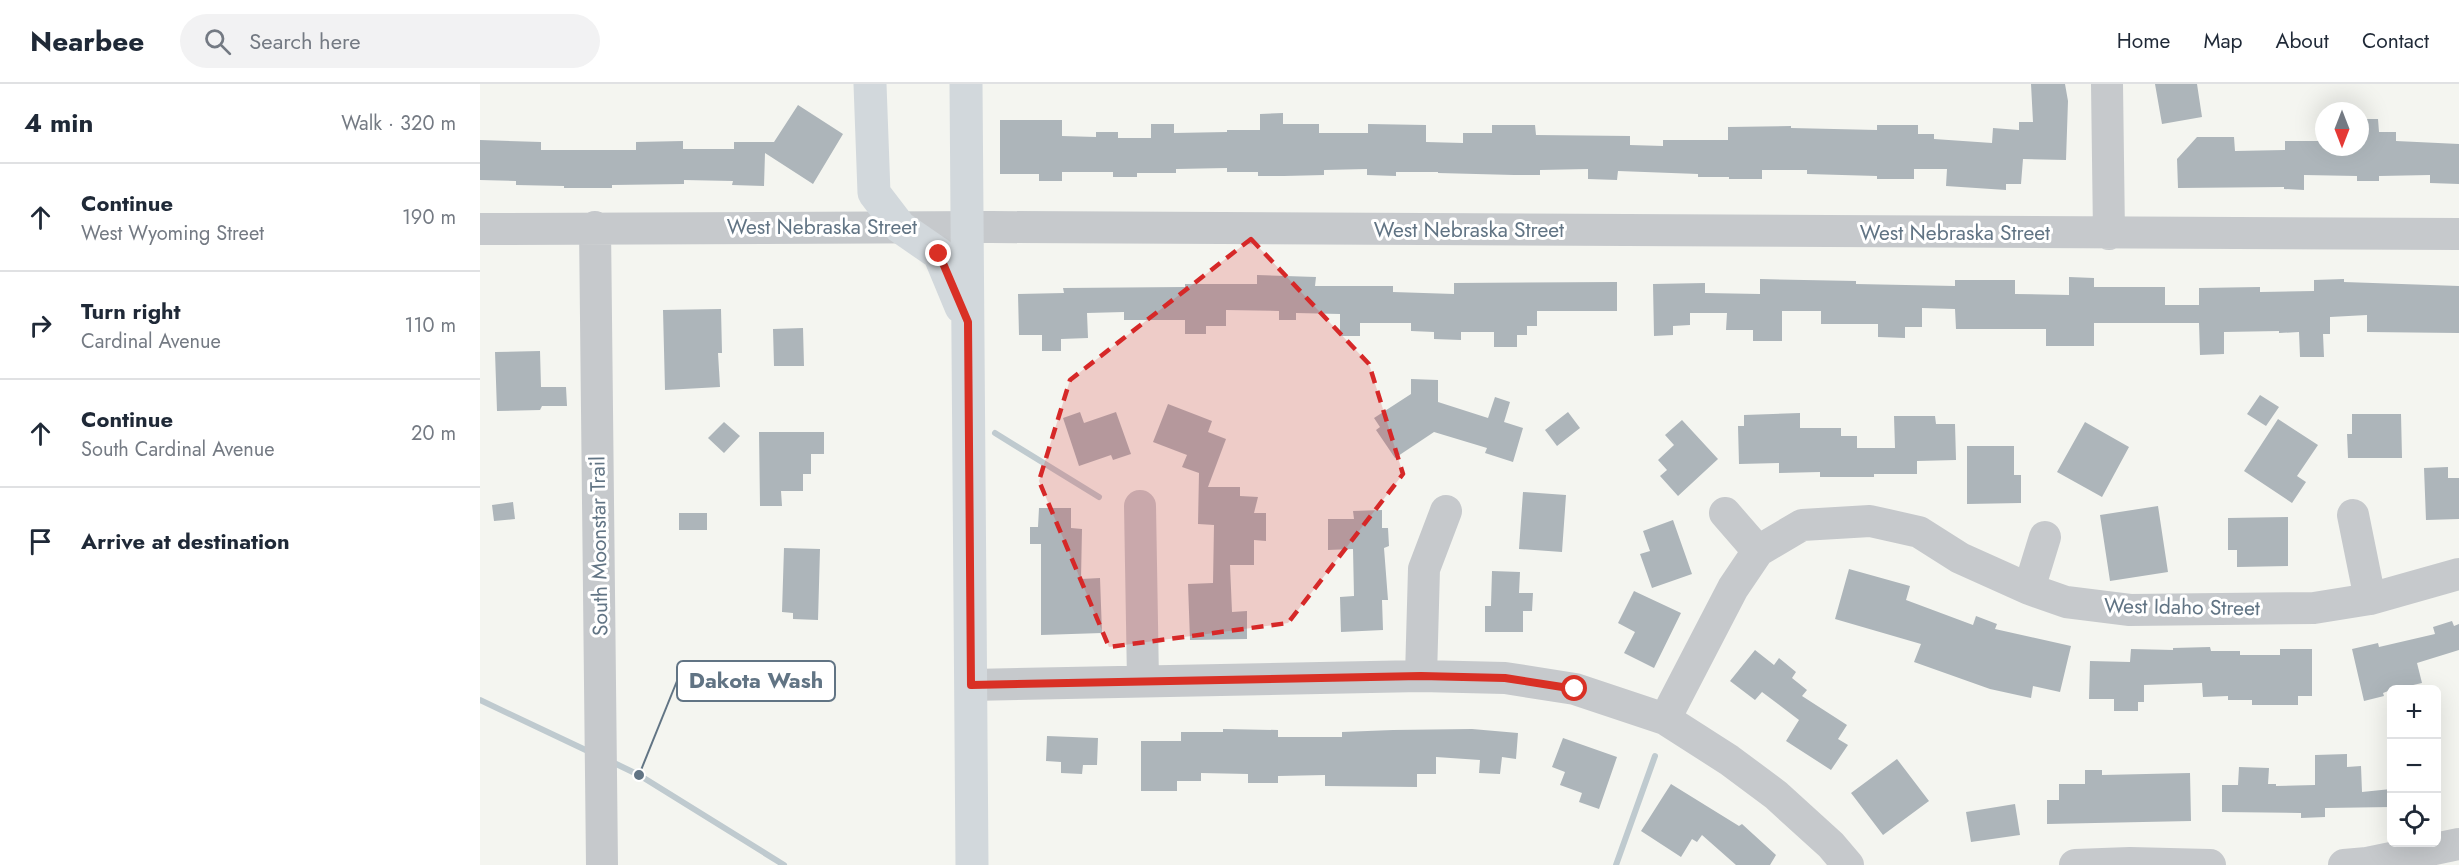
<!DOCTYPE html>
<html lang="en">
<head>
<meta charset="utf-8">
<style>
	body { margin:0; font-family:Jost,sans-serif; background:#f2f2f3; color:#1f2937 }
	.controls { position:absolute; right:18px; bottom:18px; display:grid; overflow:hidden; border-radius:9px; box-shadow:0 6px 24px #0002 }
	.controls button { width:54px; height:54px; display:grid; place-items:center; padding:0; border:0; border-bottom:2px solid #e0e1e3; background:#fff; color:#1f2937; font:30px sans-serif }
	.compass { position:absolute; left:1835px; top:18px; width:54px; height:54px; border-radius:50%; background:#fff; box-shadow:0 6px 24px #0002; rotate:180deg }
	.stop { position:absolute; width:18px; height:18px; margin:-14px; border:4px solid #d93025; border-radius:50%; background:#fff }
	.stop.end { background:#d93025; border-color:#fff; box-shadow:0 2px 6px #0008 }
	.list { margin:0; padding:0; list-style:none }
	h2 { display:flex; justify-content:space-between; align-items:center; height:78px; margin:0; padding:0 24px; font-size:26px }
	h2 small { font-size:20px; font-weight:400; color:#747a83 }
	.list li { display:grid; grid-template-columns:39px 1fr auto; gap:18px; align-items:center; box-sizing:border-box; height:108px; padding:0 24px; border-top:2px solid #e0e1e3 }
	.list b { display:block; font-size:22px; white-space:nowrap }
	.list p { margin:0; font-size:20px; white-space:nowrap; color:#747a83 }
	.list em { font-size:20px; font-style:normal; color:#747a83 }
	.icon { flex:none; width:33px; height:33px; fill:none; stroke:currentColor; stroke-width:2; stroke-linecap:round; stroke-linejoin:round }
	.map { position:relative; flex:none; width:1979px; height:781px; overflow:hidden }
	header { display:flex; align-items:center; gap:36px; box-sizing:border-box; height:84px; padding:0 30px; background:#fff; border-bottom:2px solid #e0e1e3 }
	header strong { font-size:28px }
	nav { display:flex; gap:33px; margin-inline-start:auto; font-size:21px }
	.search { width:420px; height:54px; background:#f2f2f3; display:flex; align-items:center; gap:15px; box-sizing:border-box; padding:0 21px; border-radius:33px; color:#747a83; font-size:22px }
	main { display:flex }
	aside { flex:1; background:#fff }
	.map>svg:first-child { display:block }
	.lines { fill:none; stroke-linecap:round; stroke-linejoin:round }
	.stream { stroke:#bfcacf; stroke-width:6 }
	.building { fill:#adb5ba }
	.minor { stroke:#c6c9cc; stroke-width:32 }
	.major { stroke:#d2d8dc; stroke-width:33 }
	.route { stroke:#d93025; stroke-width:8 }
	.marked { fill:#d62828; fill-opacity:0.2; stroke:#d62828; stroke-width:4.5; stroke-dasharray:12 8; stroke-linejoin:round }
	.labels { text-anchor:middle; stroke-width:6; stroke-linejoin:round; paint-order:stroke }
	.street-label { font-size:21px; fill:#617484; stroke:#fff }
	.leader { fill:none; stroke:#617484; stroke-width:2 }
	.callout-dot { fill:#617484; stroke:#fff; stroke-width:2 }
	.callout { fill:#fff; stroke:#617484; stroke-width:2 }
	.callout-label { font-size:22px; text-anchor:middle; font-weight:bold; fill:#617484 }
</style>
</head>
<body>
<header>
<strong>Nearbee</strong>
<div class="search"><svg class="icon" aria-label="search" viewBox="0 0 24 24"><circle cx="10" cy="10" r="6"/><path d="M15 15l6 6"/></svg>Search here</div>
<nav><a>Home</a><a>Map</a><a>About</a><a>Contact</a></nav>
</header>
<main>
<aside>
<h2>4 min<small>Walk · 320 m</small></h2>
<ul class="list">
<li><svg class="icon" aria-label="ahead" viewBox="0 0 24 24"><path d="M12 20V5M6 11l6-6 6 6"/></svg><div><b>Continue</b><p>West Wyoming Street</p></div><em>190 m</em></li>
<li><svg class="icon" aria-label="right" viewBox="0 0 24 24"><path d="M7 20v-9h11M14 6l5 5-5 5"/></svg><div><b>Turn right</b><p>Cardinal Avenue</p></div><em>110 m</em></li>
<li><svg class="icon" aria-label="ahead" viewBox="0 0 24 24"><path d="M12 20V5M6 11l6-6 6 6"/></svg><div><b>Continue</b><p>South Cardinal Avenue</p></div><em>20 m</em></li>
<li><svg class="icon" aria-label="arrive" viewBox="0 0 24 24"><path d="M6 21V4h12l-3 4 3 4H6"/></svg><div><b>Arrive at destination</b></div></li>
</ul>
</aside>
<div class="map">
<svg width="1979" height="781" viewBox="0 0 1979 781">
	<rect width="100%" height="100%" fill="#f4f5f0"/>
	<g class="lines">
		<path class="stream" d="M 515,349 L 619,413
			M 0,616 L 112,669
			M 130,677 L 159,691 L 304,781
			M 1136,781 L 1175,672"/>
	</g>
	<path class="building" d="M 1551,0 L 1585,0 L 1588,17 L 1586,76 L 1543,75 L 1541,100 L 1526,100 L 1526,106 L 1466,102 L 1467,85 L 1434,85 L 1434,95 L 1397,95 L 1397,92 L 1327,90 L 1327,86 L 1282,86 L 1282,95 L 1249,95 L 1249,93 L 1218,93 L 1218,90 L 1138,87 L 1137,96 L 1108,95 L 1108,85 L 1060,86 L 1060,91 L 1034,91 L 958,89 L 958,88 L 916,88 L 916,92 L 887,91 L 887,85 L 844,86 L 844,91 L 804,92 L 778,92 L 778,88 L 747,88 L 747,84 L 696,85 L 696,89 L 657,89 L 657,93 L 633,93 L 633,88 L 582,88 L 582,97 L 559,97 L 559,90 L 520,90 L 520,36 L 582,36 L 582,52 L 616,53 L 616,48 L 638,48 L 638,54 L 671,54 L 671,40 L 694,40 L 694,49 L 747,48 L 747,46 L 780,46 L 780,30 L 803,29 L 803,40 L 839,40 L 839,49 L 888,49 L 888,40 L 946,41 L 946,58 L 983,59 L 983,49 L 1012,49 L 1012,41 L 1055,41 L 1056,51 L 1150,52 L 1150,61 L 1183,62 L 1183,56 L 1248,56 L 1248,43 L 1311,42 L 1311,44 L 1397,46 L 1397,41 L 1438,41 L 1438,50 L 1454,50 L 1454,55 L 1512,59 L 1513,44 L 1539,46 L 1539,38 L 1553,38 Z
		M 1675,0 L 1717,0 L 1722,33 L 1682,40 Z
		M 318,21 L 363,50 L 333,100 L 285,69 L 284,102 L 252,101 L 253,97 L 204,96 L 204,100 L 132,101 L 132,104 L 84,104 L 84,102 L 36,101 L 36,97 L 0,96 L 0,56 L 61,58 L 61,66 L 156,66 L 156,58 L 203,57 L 203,65 L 254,65 L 254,58 L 294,58 Z
		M 1880,35 L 1898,35 L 1899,48 L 1916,48 L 1916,57 L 1979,60 L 1979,100 L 1950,99 L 1950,91 L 1899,92 L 1899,97 L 1877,97 L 1877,92 L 1824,91 L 1824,106 L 1804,105 L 1804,103 L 1698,104 L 1697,75 L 1717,53 L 1754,53 L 1755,67 L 1805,66 L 1805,57 L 1844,57 L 1844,63 L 1880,63 Z
		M 777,191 L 836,193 L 835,202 L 913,202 L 913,208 L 974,210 L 974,199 L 1137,198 L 1137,227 L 1057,227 L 1057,242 L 1047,242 L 1047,251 L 1037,251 L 1037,263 L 1014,263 L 1014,248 L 981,248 L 981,256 L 954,255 L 954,248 L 931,247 L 931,239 L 880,239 L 880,252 L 860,252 L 860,230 L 816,229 L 816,236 L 799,236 L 799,227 L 746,226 L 746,242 L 726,242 L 726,250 L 705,250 L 705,236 L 644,236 L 644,228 L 607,229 L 608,254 L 581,255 L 581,267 L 562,267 L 562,251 L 539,251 L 538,210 L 584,209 L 583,204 L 705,203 L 705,200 L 777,200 Z
		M 1589,193 L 1614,194 L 1614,203 L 1685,203 L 1685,221 L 1719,221 L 1719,204 L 1780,203 L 1780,208 L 1834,207 L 1834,196 L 1864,195 L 1864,198 L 1979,202 L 1979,249 L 1887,248 L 1887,231 L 1850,233 L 1850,250 L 1843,250 L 1844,273 L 1820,273 L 1819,248 L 1799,249 L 1799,247 L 1744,248 L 1744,270 L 1720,271 L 1719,239 L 1614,239 L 1614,262 L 1566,262 L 1566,245 L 1476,245 L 1475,225 L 1442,224 L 1442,243 L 1425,243 L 1425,254 L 1398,253 L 1398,240 L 1341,240 L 1341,227 L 1302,227 L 1302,257 L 1273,257 L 1273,246 L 1246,246 L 1247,229 L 1210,229 L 1210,241 L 1193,242 L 1193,251 L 1174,252 L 1173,200 L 1225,199 L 1225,209 L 1280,210 L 1280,195 L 1376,197 L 1376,200 L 1475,202 L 1475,196 L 1535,196 L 1535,210 L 1589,211 Z
		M 241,225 L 242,269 L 238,269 L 240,303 L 185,306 L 183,226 Z
		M 323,244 L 324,282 L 294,282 L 293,245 Z
		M 60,267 L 61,303 L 86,303 L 87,322 L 62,322 L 60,326 L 17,327 L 15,268 Z
		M 931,295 L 958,296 L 958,318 L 1008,334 L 1015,313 L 1030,318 L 1024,338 L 1043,344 L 1033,378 L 1005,369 L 1007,364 L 954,348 L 915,374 L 896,346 L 900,343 L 894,334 L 931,310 Z
		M 1780,311 L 1799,323 L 1786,342 L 1767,330 Z
		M 688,320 L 732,337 L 728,348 L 746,355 L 728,403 L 760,403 L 760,412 L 778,413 L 774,429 L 786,429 L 786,457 L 774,456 L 774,481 L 750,481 L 752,528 L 767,527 L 767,555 L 710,556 L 708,500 L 733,499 L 734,441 L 718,440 L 719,389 L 702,383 L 707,371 L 673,358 Z
		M 600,328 L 604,339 L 636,328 L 651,370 L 633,376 L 631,371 L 599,382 L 583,334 Z
		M 1088,328 L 1100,344 L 1077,362 L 1065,346 Z
		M 1320,329 L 1320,344 L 1361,344 L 1361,352 L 1377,352 L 1377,364 L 1415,364 L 1414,332 L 1455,332 L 1456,340 L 1475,340 L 1476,376 L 1437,377 L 1437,390 L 1394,390 L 1394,393 L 1340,393 L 1340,388 L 1299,389 L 1299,379 L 1259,380 L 1258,342 L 1264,342 L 1264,331 Z
		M 1872,330 L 1921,330 L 1922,374 L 1868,374 L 1867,350 L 1872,350 Z
		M 1798,335 L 1838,361 L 1817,392 L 1826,398 L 1812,419 L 1764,387 Z
		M 1202,336 L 1238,375 L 1198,412 L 1180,392 L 1187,386 L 1178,376 L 1194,361 L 1185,351 Z
		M 244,338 L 260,352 L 244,369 L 228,354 Z
		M 1605,338 L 1649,363 L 1622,413 L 1577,388 Z
		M 279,348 L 344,348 L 344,370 L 331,370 L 331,390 L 323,390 L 323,407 L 301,407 L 302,422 L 280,422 Z
		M 1487,362 L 1534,362 L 1534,391 L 1541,391 L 1541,419 L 1487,420 Z
		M 1968,383 L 1968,394 L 1979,394 L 1979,435 L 1946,436 L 1944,384 Z
		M 1043,408 L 1086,411 L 1082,468 L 1039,465 Z
		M 33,418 L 35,435 L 14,437 L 12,421 Z
		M 1678,422 L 1688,488 L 1630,497 L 1620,431 Z
		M 559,424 L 591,424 L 591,444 L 602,445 L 601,495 L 620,494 L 622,549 L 561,551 L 561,460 L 550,460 L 550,443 L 558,443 Z
		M 902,426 L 902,444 L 908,444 L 909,462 L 904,464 L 908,516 L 902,516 L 903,546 L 861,548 L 860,513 L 874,512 L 873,465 L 848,466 L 848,435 L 874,435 L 873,427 Z
		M 199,429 L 227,429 L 227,446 L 199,446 Z
		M 1808,433 L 1808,482 L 1757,483 L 1757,466 L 1748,466 L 1748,434 Z
		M 1193,436 L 1212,490 L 1172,504 L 1160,470 L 1170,467 L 1163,447 Z
		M 304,464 L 340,465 L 338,536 L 313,535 L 313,529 L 302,528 Z
		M 1369,485 L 1430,502 L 1426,516 L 1493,541 L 1496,532 L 1517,540 L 1515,545 L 1591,562 L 1580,608 L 1553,602 L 1551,614 L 1510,605 L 1434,578 L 1441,560 L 1355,535 Z
		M 1012,487 L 1040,488 L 1039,509 L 1053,509 L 1052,527 L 1043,527 L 1043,548 L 1005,548 L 1005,522 L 1011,522 Z
		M 1154,507 L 1201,529 L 1174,584 L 1144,569 L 1155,548 L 1138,539 Z
		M 1972,537 L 1974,542 L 1979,540 L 1979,566 L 1937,579 L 1942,599 L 1911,606 L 1903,609 L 1904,612 L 1884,617 L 1872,565 L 1898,559 L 1899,563 L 1955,550 L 1953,543 Z
		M 1730,563 L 1731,567 L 1760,567 L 1760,571 L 1800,571 L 1800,565 L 1832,565 L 1832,612 L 1818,612 L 1818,621 L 1772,621 L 1772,616 L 1748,616 L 1748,612 L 1723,613 L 1722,599 L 1664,601 L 1664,618 L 1658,618 L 1658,627 L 1634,627 L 1634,615 L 1609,615 L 1610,577 L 1650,578 L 1651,565 L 1693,566 L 1693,564 Z
		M 1275,566 L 1294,581 L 1299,574 L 1316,588 L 1312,594 L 1327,606 L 1322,612 L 1367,641 L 1358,655 L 1368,661 L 1351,686 L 1306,657 L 1319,636 L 1282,608 L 1275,616 L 1250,597 Z
		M 743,645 L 798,646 L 798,653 L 862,653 L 862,648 L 913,646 L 992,645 L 1038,649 L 1036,675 L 1022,673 L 1020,690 L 999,689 L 1000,676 L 956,673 L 956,690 L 937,690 L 937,703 L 845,702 L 845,691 L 798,692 L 798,699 L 768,699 L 768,690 L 721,689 L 721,697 L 697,697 L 697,707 L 661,707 L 661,657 L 701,657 L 701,648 L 743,648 Z
		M 567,652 L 618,654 L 617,681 L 603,681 L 602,690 L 581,689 L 581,678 L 566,677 Z
		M 1083,654 L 1137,673 L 1119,725 L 1099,718 L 1102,709 L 1080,701 L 1085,688 L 1072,683 Z
		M 1867,670 L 1867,683 L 1881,682 L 1882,708 L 1911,705 L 1911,723 L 1845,724 L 1845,733 L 1821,734 L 1821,729 L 1742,728 L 1742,701 L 1758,701 L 1759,683 L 1789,684 L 1788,700 L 1796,700 L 1796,702 L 1835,701 L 1835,671 Z
		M 1417,675 L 1449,717 L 1403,751 L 1371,709 Z
		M 1605,686 L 1622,686 L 1622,691 L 1710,689 L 1711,737 L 1567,740 L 1567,716 L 1579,716 L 1579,700 L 1605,700 Z
		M 1191,700 L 1259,742 L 1262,740 L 1296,771 L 1290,781 L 1256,781 L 1222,751 L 1217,758 L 1212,755 L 1201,773 L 1161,747 Z
		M 1535,720 L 1540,751 L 1491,758 L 1486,728 Z"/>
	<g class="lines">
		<path class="minor" d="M 1627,0 L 1629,150
			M 115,143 L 122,781
			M 0,145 L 511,143 L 1979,150
			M 660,422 L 663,597
			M 1245,429 L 1278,467
			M 1873,431 L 1890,515
			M 1549,505 L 1565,453
			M 941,592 L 944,485 L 966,427
			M 491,601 L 941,592 L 1025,594 L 1095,605 L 1185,635 L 1249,676 L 1296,711 L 1351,761 L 1368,781
			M 1185,635 L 1253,504 L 1278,467 L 1322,441 L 1390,437 L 1439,448 L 1480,474 L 1549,505 L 1586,518 L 1650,526 L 1834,524 L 1890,515 L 1979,490
			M 1595,781 L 1650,779 L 1730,781
			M 1864,781 L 1887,779 L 1979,760"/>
		<path class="major" d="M 390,0 L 394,109 L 420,143 L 459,170 L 481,223
			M 486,0 L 492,781"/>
	</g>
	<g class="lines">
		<path class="route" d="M 459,170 L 488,238 L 491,601 L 941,592 L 1025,594 L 1095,605"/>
	</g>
	<path class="marked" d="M 771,155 L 889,280 L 923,390 L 808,539 L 629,563 L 559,397 L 590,296 Z"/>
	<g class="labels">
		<g class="street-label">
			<text x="342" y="150">West Nebraska Street</text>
			<text x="989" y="153">West Nebraska Street</text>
			<text x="1475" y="156">West Nebraska Street</text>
			<text transform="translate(119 462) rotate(-91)" y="7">South Moonstar Trail</text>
			<text transform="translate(1702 523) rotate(1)" y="7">West Idaho Street</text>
		</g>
	</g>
	<path class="leader" d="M159 691L197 597"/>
	<circle class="callout-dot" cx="159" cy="691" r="6"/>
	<rect class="callout" x="197" y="577" width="158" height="40" rx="6"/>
	<g class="callout-label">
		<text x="276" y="604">Dakota Wash</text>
	</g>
</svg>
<div class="controls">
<button>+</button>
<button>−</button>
<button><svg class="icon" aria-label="locate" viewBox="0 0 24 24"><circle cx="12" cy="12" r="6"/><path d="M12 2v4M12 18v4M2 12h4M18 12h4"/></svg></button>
</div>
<svg class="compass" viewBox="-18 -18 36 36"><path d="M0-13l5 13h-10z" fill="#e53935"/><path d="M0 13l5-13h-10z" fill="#747a83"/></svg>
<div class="stop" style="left:1095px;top:605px"></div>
<div class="stop end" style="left:459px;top:170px"></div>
</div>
</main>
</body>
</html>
